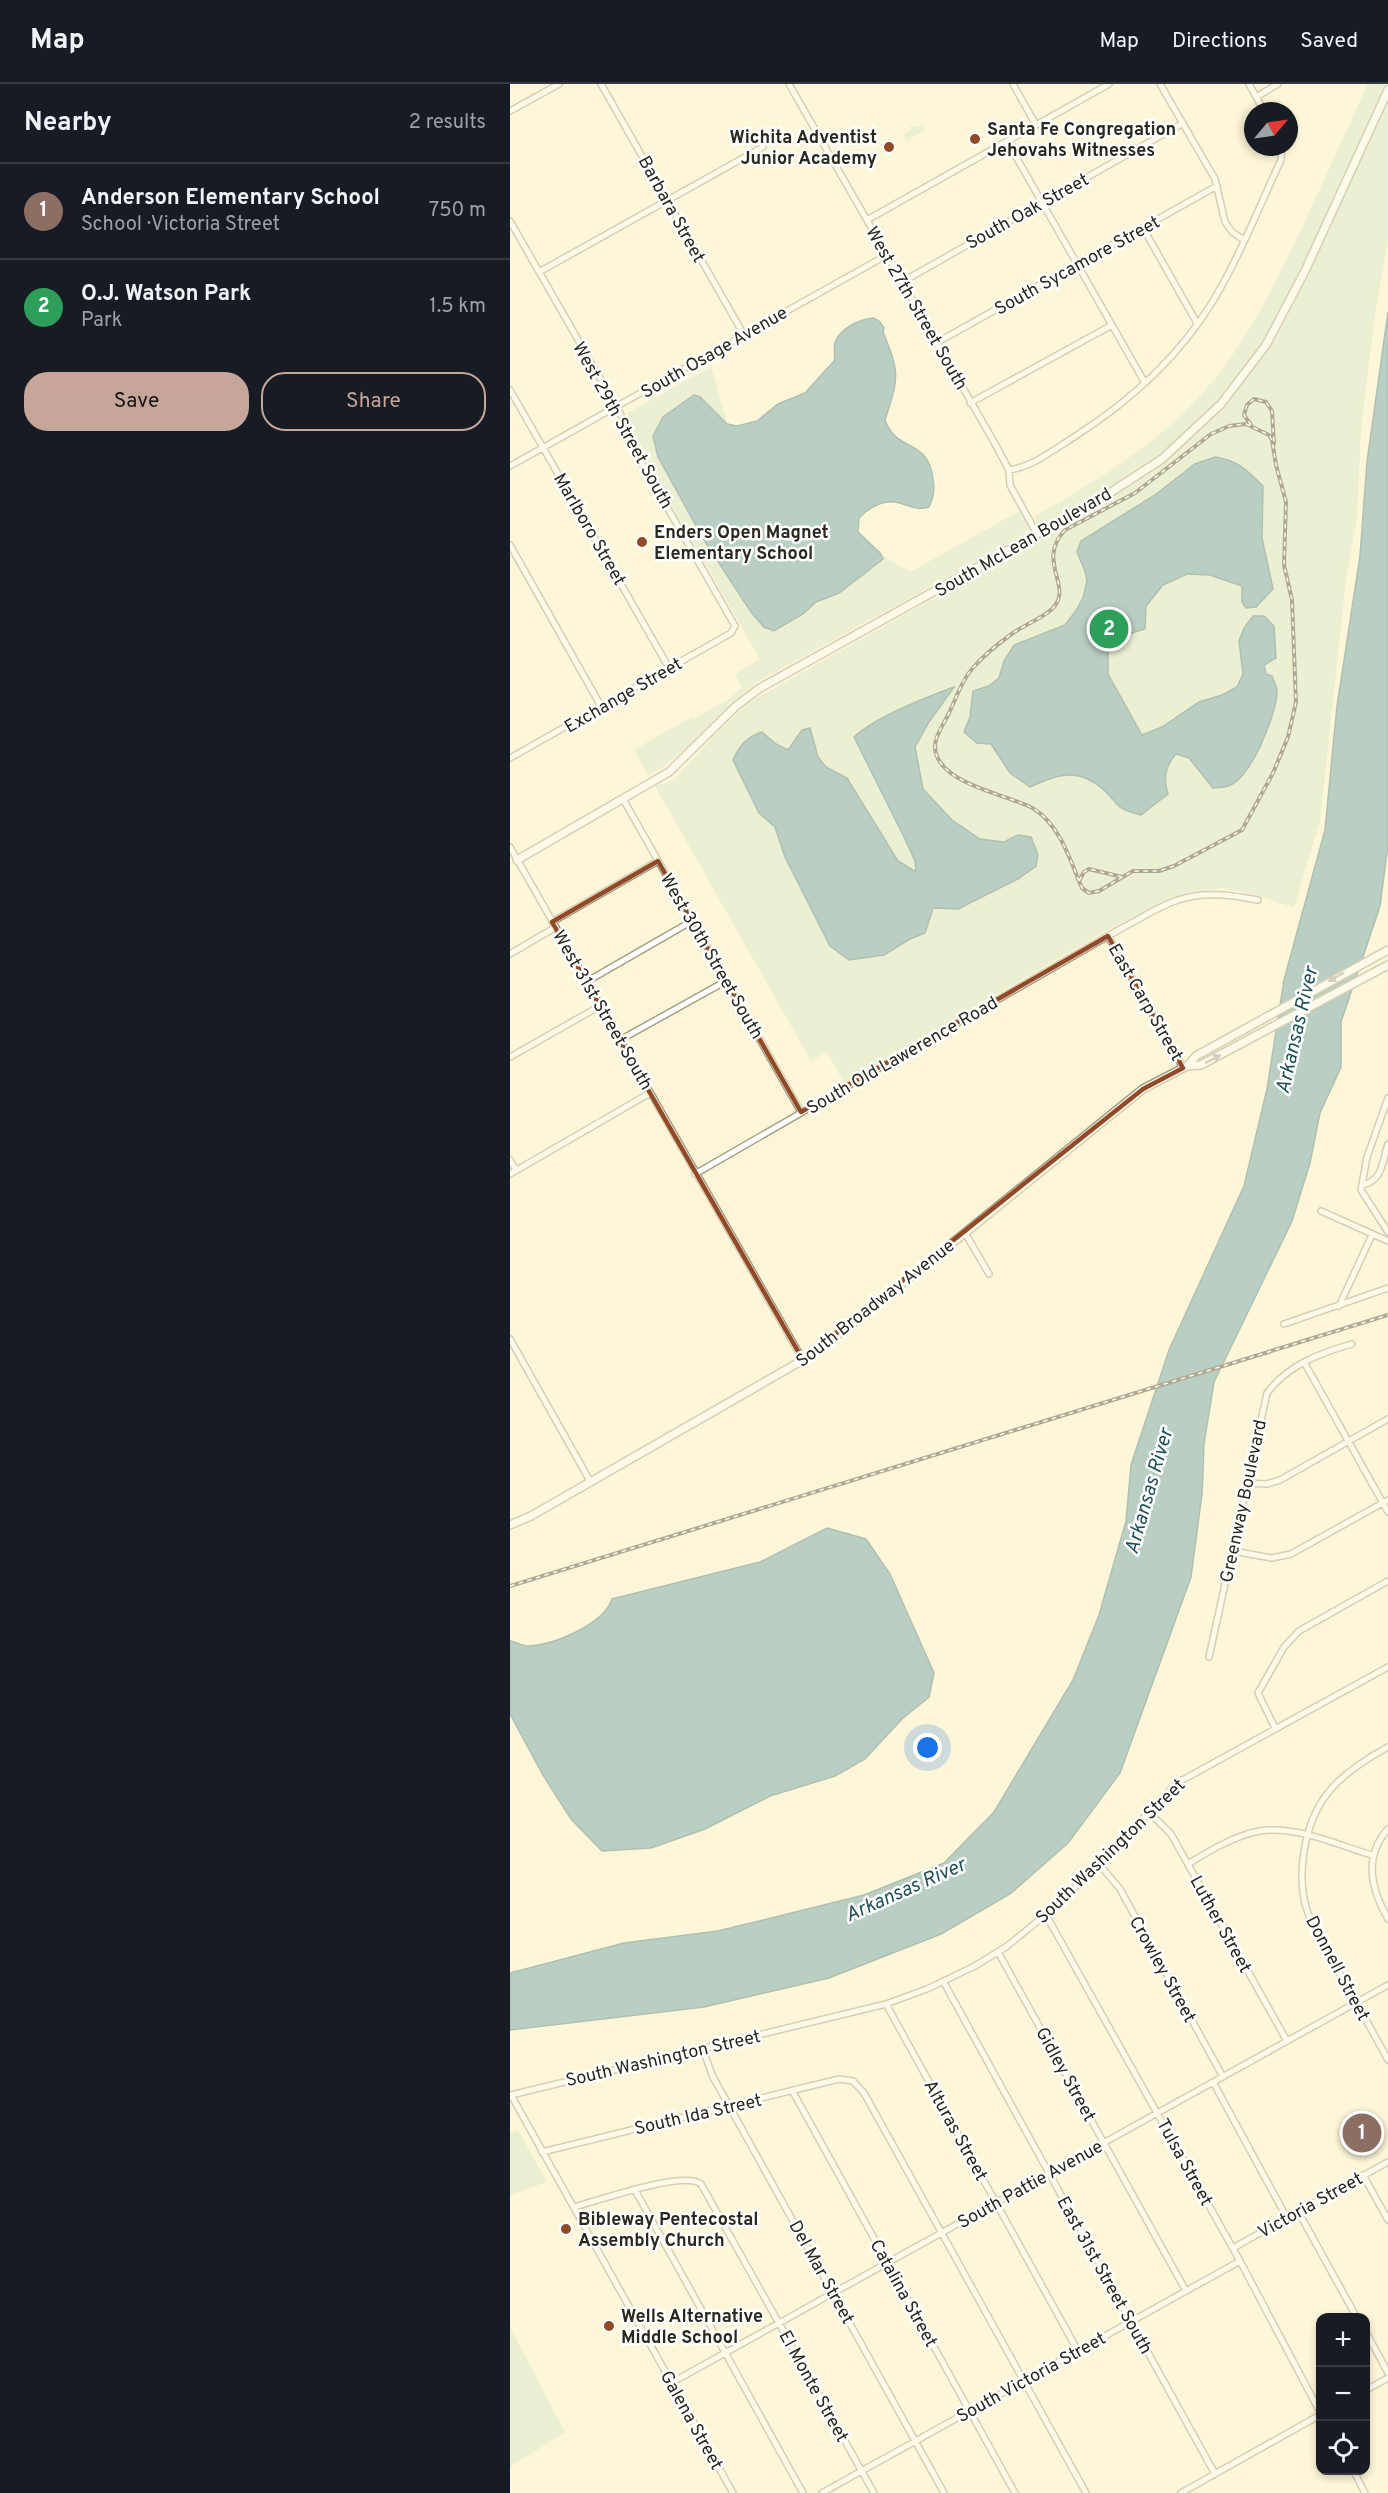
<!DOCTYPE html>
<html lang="en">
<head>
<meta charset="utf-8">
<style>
	body { margin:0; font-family:Overpass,sans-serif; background:#242831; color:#f1f3f6 }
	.controls { position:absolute; right:18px; bottom:18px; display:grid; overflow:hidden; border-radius:12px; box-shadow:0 3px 9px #0003 }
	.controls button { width:54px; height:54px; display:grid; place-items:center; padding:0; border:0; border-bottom:2px solid #363941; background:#171b24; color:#f1f3f6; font:30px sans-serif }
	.compass { position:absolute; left:734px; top:18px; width:54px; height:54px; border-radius:50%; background:#171b24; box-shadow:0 3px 9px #0003; rotate:61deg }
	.you { position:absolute; left:418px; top:1664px; width:21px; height:21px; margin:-15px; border:4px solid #fff; border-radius:50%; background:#1a73e8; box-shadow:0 0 0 9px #1a73e833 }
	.badge { display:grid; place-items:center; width:39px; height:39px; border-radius:50%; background:#c6a699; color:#fff; font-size:20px; font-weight:700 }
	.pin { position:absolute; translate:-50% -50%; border:3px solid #fff; box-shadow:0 2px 6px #0006 }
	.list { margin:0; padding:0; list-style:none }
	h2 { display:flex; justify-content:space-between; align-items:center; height:78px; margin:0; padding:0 24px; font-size:26px }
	h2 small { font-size:20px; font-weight:400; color:#9ea1a6 }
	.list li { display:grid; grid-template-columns:39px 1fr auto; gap:18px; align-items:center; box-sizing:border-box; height:96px; padding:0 24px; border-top:2px solid #363941 }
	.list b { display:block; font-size:22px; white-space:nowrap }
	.list p { margin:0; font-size:20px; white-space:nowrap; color:#9ea1a6 }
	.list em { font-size:20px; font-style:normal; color:#9ea1a6 }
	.actions { display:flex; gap:12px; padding:18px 24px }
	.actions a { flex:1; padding:14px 0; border:2px solid #c6a699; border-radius:24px; text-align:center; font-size:21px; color:#c6a699 }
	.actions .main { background:#c6a699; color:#111 }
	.icon { flex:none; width:33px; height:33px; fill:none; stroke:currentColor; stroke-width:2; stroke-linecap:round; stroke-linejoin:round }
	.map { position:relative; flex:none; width:878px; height:2409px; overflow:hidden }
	header { display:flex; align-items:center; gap:36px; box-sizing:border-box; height:84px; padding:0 30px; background:#171b24; border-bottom:2px solid #363941 }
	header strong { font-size:28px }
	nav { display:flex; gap:33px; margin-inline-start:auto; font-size:21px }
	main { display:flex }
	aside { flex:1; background:#171b24 }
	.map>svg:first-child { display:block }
	.green { fill:#d8e8cc }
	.water { fill:#69a1aa; stroke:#567d80; stroke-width:1.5 }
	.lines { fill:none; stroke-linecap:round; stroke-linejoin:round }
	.minor-casing { stroke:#a69f83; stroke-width:8 }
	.major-casing { stroke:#a69f83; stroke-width:10 }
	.minor { stroke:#fff; stroke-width:5 }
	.major { stroke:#fff; stroke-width:7 }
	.rail-casing { stroke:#514d3f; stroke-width:4 }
	.rail { stroke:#fff; stroke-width:1.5; stroke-dasharray:4.5; stroke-linecap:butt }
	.oneway { fill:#a09e99 }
	.marked { fill:none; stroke:#914927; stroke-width:4.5; stroke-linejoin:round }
	.poi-dot { fill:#914927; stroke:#fff; stroke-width:2 }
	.labels { text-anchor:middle; stroke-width:5; stroke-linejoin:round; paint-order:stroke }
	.poi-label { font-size:18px; font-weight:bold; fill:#2b281d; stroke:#fff; text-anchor:start }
	.street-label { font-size:18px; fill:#2b281d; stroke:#fff }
	.water-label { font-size:20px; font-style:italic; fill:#205259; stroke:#fff }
</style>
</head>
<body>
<header>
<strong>Map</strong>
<nav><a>Map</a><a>Directions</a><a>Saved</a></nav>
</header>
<main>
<aside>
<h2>Nearby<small>2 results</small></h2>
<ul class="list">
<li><span class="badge" style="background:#8d6e63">1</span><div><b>Anderson Elementary School</b><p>School · Victoria Street</p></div><em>750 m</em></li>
<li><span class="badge" style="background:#2e9e5b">2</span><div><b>O.J. Watson Park</b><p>Park</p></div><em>1.5 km</em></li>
</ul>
<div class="actions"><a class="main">Save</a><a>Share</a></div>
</aside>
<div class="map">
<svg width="878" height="2409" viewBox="0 0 878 2409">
	<rect width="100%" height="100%" fill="#fdf5d8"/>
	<path class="green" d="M 858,0 L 878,0 L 878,157 L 864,236 L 851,347 L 847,432 L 836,496 L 810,737 L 784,824 L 747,811 L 712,804 L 664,813 L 590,850 L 334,999 L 317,968 L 301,977 L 145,702 L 164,696 L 205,651 L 238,619 L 534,452 L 524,433 C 583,399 640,365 687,315 C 735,264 765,200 795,137 C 816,91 837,46 858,0 Z
		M 413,40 L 416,46 L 396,57 L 393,51 L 401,46 L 400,41 L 406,43 Z
		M 201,283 L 217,340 L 203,327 L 278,541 L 306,518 L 329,509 L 373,476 L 370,469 L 400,488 L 511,426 L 518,443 L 515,449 L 507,455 L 247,598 C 209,627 180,669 138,692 L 124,666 L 182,632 L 184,635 L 220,614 L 232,603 L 225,590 L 250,575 L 131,368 L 117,329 Z
		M 8,2046 L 37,2098 L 0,2111 L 0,2050 Z
		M 0,2243 L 55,2348 L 0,2383 Z"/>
	<path class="water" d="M 878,228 L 878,761 L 870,822 L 831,938 L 831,983 L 810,1029 L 800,1079 L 782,1137 L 704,1298 L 694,1360 L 692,1410 L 681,1493 L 610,1689 L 558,1759 L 500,1810 L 431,1850 L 319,1894 L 194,1923 L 0,1946 L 0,1889 L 114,1859 L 208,1847 L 354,1811 L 434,1779 L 484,1728 L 563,1596 L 589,1531 L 616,1437 L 621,1381 L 659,1266 L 734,1102 L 757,1005 L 774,896 L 815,746 L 827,622 L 850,472 L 857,378 Z
		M 364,234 L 370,238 L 374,244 L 373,248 C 391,290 388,295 375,336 C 387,370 418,353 423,395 C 425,405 424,413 419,423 C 405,427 397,420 385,418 C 372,416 357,425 349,434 L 348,448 L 370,469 L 373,475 L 329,509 L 306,518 L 293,530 L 264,547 L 254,543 L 241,528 L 194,456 L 148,373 L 143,352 L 153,333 L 184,311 L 190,313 L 217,340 L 227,342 L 247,337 L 268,320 L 295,309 L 324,277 C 326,271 323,265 325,259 C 330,244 350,235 364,234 Z
		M 705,373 C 727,376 737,386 753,402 L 752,454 L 763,505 L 746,523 L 736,524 L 732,518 L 732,502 L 700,491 L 677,490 L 653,501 L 636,522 L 635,545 L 615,551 L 598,568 L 598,590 L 632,651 L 652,643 L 689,618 L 712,611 L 727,603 L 733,590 L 729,557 L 734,544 L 743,532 L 754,532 L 764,542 L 766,574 L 754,581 L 756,590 L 762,592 C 764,598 768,604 767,610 C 765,632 741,695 718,702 C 714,704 708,703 703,704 L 679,674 L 666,670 C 655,683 653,694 658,710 L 631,731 C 606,725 611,723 594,706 C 568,682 547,691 520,703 L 500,689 L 481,660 L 467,659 L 454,648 L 460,633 L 463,607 L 479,602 L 489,594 L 494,577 L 504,561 L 555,541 L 565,528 L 573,514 L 577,497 L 575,487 L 567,468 L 571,457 L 645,411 L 685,380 Z
		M 444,603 L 419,638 L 405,663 L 413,705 L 442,736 L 470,755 L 494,758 L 508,751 L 521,753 L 528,771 L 526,782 L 508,795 L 448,825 L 423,824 L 415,849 L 400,855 L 374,871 L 339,876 L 320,862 L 275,773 L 265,743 L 249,729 L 223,676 C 229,662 237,653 252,648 L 266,660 L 278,666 L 292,646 L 300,644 L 308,673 L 316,683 L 337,694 L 388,777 L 406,788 L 405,777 L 395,755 L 344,653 C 364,634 417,613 444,603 Z
		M 317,1444 L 356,1455 L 380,1490 L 424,1589 L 419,1613 L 392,1635 L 355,1675 L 325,1692 L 260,1712 L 195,1745 L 141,1764 L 92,1767 L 61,1735 L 33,1691 L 0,1630 L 0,1557 C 6,1558 13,1562 19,1562 C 44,1561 94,1540 102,1515 L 250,1478 Z"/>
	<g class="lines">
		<g class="minor-casing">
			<path id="minor" d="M 91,0 L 234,251
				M 279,0 L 484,358 L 499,386 L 500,401 L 527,450
				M 503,0 L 526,41
				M 650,0 L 705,95 L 715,138 L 722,148 L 734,156
				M 739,0 L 754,27
				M 746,13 L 768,0
				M 0,27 L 49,0
				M 497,57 L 635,299
				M 357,136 L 599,0
				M 0,137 L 110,329 L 129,374 L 225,542 L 221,549 L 0,674
				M 633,144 L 687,239
				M 29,188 L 253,63
				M 392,198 L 673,39
				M 426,259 L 707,102
				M 0,306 L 159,584
				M 460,319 L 602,241
				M 0,382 L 377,171
				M 499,386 C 522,383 545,365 564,353 C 619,318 669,273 703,217 C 730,172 749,123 771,76 L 772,63
				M 0,461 L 92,624
				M 113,715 L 291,1028
				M 0,763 L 293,1276
				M 42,838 L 148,777
				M 598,852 L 673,984
				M 0,870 L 46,843
				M 76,898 L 182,837
				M 110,956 L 216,897
				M 0,973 L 90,922
				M 878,1014 L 857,1073 L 851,1106 L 878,1148
				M 0,1076 L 6,1086
				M 0,1090 L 140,1009
				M 185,1090 L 612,844 C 630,835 649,822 668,816 C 693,807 722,811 748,816
				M 852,1101 C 873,1097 872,1078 878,1060
				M 811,1127 L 878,1157
				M 455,1149 L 479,1190
				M 829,1222 L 862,1151
				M 774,1240 L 878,1204
				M 0,1255 L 80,1397
				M 794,1278 L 878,1428
				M 738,1399 L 757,1400 L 770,1396 L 878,1335
				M 723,1467 L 762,1474 L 781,1470 L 878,1416
				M 699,1573 L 757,1309 C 778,1281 810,1269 842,1260
				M 765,1644 L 748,1609 L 774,1563 L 789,1547 L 878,1497
				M 878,1663 C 831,1689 802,1713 794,1768 C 791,1786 791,1805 796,1823 C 803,1847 819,1870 831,1892 C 847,1920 863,1948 878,1976
				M 638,1727 L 661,1750 L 777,1957
				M 878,1745 C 853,1773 861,1805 878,1835
				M 589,1780 L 610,1805 L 713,1993
				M 678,1780 C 699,1767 724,1752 749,1747 C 786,1741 827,1761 862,1771
				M 536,1831 L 730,2177 L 810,2328
				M 488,1868 L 676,2207
				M 433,1897 L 705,2390
				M 376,1920 L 568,2267
				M 193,1966 L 203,1993 L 434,2409
				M 703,1998 L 777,2134
				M 283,2008 L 505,2409
				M 32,2068 L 329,1995 L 343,1997 L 354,2009 L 576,2409
				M 853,2091 L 878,2136
				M 125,2106 L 293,2409
				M 64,2123 C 88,2117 173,2086 191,2100 L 364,2409
				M 788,2127 L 847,2234
				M 723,2164 L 878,2078
				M 856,2248 L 878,2289
				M 161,2299 L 878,1901
				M 856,2306 L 878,2294
				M 843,2386 L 855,2409
				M 223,2409 L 1,2011 L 376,1920 L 417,1905 L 463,1883 L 496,1863 L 539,1828 L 576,1793 L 667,1699 L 878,1583
				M 312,2409 L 730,2177
				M 671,2409 L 810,2331"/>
		</g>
		<g class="major-casing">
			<path id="major" d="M 7,776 L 159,688 L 226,622 L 250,604 L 592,414 L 652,375 L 711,320 L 756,261 L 795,187 L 878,6
				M 677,982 L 691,981 L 878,881
				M 0,1441 L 21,1432 L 293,1276 L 346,1237 L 633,1005 L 677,982 L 686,972 L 878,866"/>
		</g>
		<use href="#minor" class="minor"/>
		<use href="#major" class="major"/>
		<g class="rail-casing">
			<path id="rail" d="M 741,341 L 734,331 L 737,321 L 744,315 L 756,318 L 762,327 L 764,360
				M 569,797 C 559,772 548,740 524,725 C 498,710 425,700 425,662 C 425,652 433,641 437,633 C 445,618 451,597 462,585 C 474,571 489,559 503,549 C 516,540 531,535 542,525 C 565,503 525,478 555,446 L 625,409 L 701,350 L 719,342 L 736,340 L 759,351 L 762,356 L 766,381 L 776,418 L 774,481 L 782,516 L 786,618 L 778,653 L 763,689 L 732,746 L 664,782 L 649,787 L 623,787 L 589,807 L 579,809 L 572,804 L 569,797 L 574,788 L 579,785 L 612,793
				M 0,1502 L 878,1231"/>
		</g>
		<use href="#rail" class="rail"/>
	</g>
	<defs><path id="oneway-solid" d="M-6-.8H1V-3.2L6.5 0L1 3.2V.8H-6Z" transform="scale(1.5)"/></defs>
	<g class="oneway">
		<use href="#oneway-solid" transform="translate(826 893) rotate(151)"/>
		<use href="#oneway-solid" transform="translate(703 975) rotate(-27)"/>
	</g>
	<path d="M0 0H878V2409H0ZM 148,777 L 291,1028 L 598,852 L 673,984 L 633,1005 L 293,1276 L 42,838 Z" fill="#fdf5d8" fill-opacity=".55" fill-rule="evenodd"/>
	<path class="marked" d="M 148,777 L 291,1028 L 598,852 L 673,984 L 633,1005 L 293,1276 L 42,838 Z"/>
	<g class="poi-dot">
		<circle cx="465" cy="55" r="6"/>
		<circle cx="379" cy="63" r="6"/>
		<circle cx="132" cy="458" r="6"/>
		<circle cx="56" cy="2145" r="6"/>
		<circle cx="99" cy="2242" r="6"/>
	</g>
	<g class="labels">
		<g class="poi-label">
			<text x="477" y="51">Santa Fe Congregation<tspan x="477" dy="21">Jehovahs Witnesses</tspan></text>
			<text x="367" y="59" text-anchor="end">Wichita Adventist<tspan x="367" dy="21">Junior Academy</tspan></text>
			<text x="144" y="454">Enders Open Magnet<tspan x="144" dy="21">Elementary School</tspan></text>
			<text x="68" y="2141">Bibleway Pentecostal<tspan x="68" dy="21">Assembly Church</tspan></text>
			<text x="111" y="2238">Wells Alternative<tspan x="111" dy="21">Middle School</tspan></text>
		</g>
		<g class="street-label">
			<text transform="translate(162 125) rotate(61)" y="6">Barbara Street</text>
			<text transform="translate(517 127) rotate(-29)" y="6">South Oak Street</text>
			<text transform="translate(567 181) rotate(-29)" y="6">South Sycamore Street</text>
			<text transform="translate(407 224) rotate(60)" y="6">West 27th Street South</text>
			<text transform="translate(204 268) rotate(-30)" y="6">South Osage Avenue</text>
			<text transform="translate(113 341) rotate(61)" y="6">West 29th Street South</text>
			<text transform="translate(80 445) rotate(60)" y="6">Marlboro Street</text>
			<text transform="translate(513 458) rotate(-30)" y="6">South McLean Boulevard</text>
			<text transform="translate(113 611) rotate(-30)" y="6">Exchange Street</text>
			<text transform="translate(202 872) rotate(60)" y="6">West 30th Street South</text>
			<text transform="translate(636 918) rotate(60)" y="6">East Carp Street</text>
			<text transform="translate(93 926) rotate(60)" y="6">West 31st Street South</text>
			<text transform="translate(392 971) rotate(-30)" y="6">South Old Lawerence Road</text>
			<text transform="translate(365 1219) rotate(-38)" y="6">South Broadway Avenue</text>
			<text transform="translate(733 1417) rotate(-78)" y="6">Greenway Boulevard</text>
			<text transform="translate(600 1767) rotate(-44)" y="6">South Washington Street</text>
			<text transform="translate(711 1840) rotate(61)" y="6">Luther Street</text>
			<text transform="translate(828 1884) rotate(62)" y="6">Donnell Street</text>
			<text transform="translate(653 1885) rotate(61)" y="6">Crowley Street</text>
			<text transform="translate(153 1974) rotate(-13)" y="6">South Washington Street</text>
			<text transform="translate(556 1990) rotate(61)" y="6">Gidley Street</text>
			<text transform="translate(188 2030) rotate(-13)" y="6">South Ida Street</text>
			<text transform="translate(446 2046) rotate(61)" y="6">Alturas Street</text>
			<text transform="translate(675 2078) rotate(61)" y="6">Tulsa Street</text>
			<text transform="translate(520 2100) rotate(-29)" y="6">South Pattie Avenue</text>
			<text transform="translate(800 2121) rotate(-29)" y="6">Victoria Street</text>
			<text transform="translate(312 2188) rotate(61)" y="6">Del Mar Street</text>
			<text transform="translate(595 2191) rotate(61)" y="6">East 31st Street South</text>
			<text transform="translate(394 2209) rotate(61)" y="6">Catalina Street</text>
			<text transform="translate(521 2293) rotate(-29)" y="6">South Victoria Street</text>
			<text transform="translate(304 2302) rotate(61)" y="6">El Monte Street</text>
			<text transform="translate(182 2336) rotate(61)" y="6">Galena Street</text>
		</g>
		<g class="water-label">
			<text transform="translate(786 946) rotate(-77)" y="7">Arkansas River</text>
			<text transform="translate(638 1407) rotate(-74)" y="7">Arkansas River</text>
			<text transform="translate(395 1805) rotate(-24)" y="7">Arkansas River</text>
		</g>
	</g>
</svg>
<div class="controls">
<button>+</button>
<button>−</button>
<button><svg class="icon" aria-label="locate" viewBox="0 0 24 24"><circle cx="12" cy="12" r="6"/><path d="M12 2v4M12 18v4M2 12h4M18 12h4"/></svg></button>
</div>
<svg class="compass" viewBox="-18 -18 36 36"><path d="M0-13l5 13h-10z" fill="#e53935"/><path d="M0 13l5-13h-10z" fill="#9ea1a6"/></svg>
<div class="you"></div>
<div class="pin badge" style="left:852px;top:2049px;background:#8d6e63">1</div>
<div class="pin badge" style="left:599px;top:545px;background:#2e9e5b">2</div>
</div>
</main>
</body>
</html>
